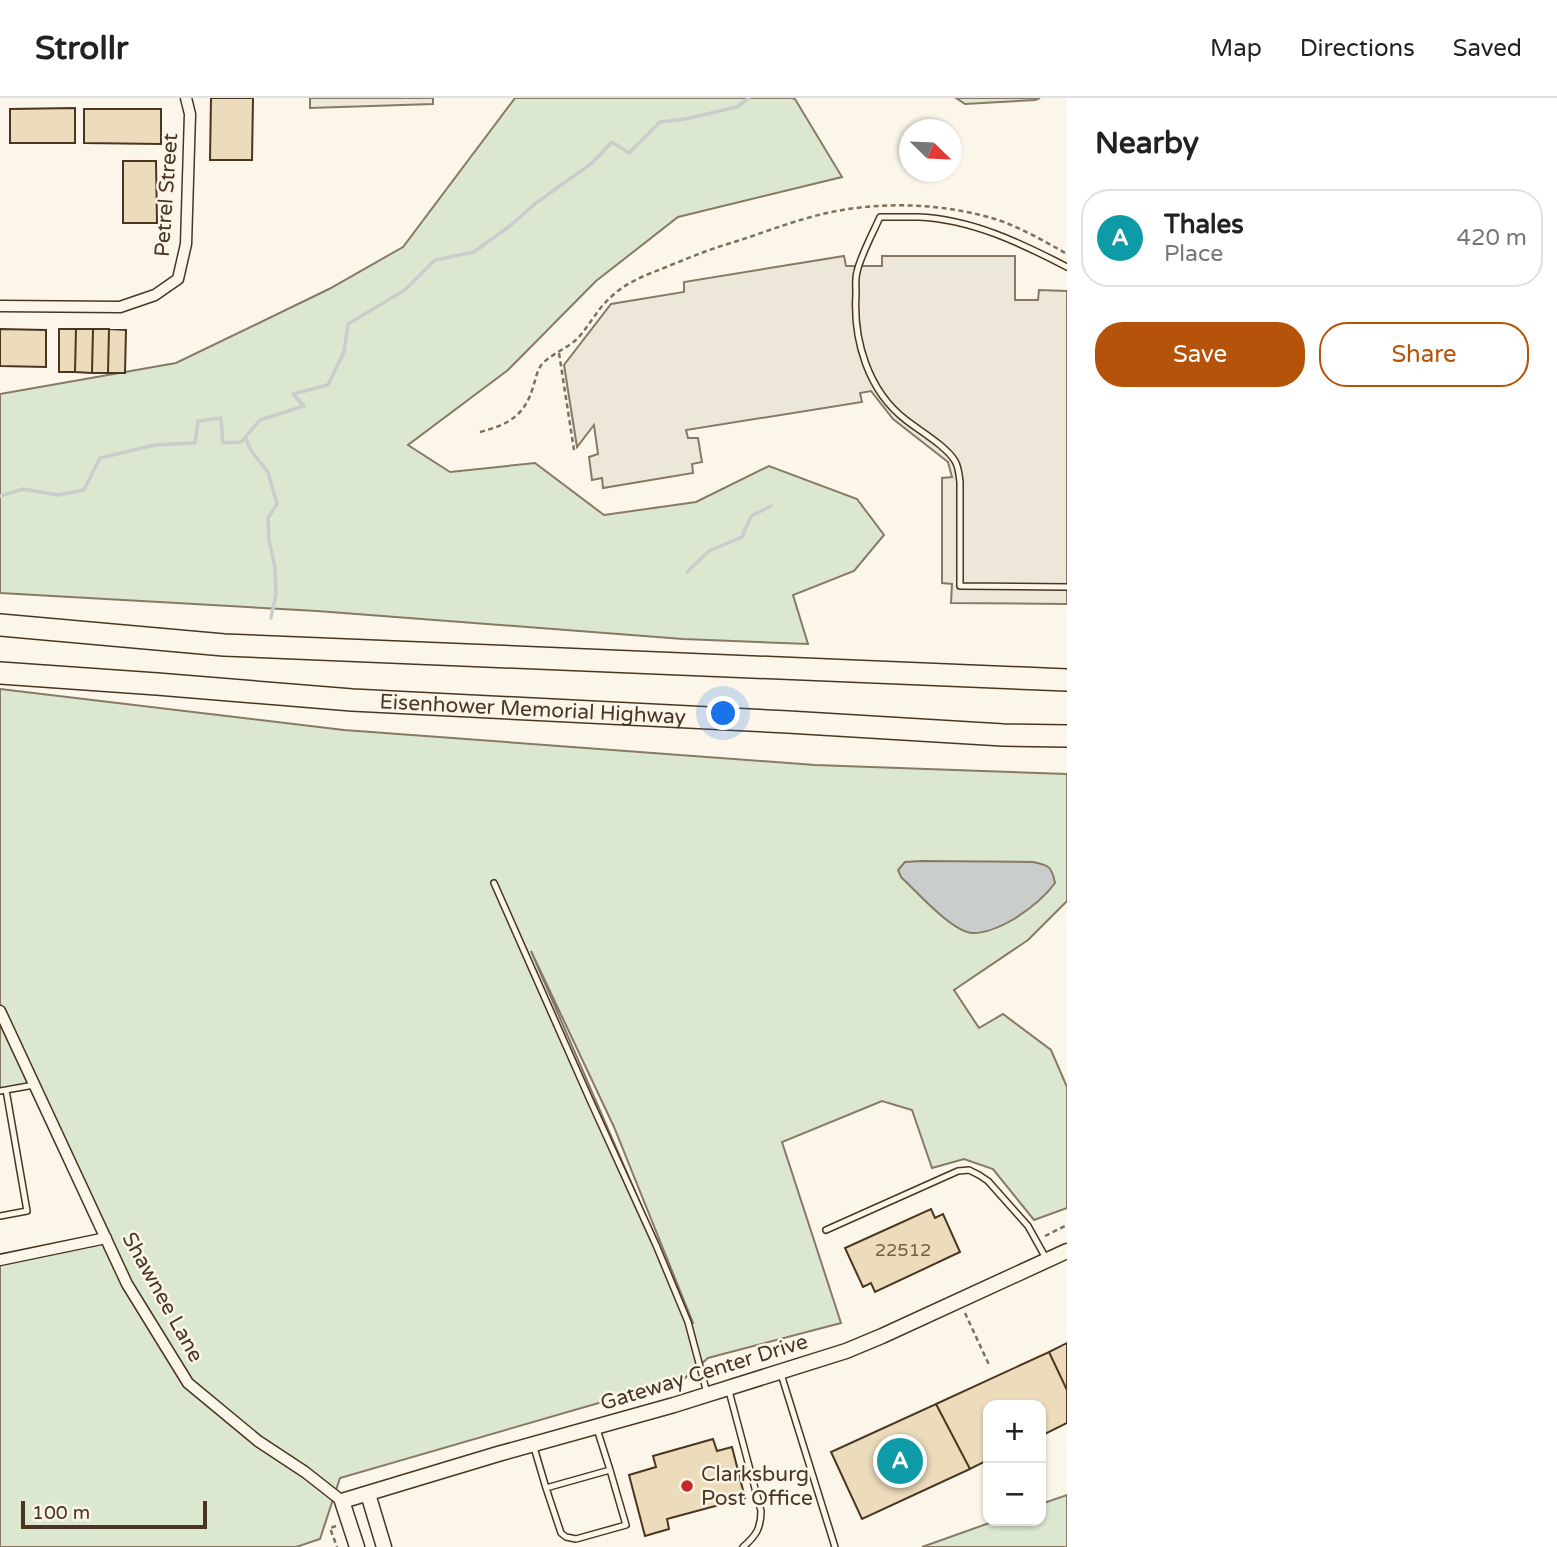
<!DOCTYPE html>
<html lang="en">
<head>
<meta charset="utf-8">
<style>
	body { margin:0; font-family:"Varela Round",sans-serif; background:#f6f6f6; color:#222 }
	.controls { position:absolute; right:21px; bottom:21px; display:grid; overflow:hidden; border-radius:14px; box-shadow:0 2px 5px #0004 }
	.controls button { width:63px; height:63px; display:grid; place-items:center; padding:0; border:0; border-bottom:2px solid #e0e0e0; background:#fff; color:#222; font:35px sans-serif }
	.compass { position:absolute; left:899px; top:21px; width:63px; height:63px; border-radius:50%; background:#fff; box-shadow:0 2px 5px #0004; rotate:113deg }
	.scale { position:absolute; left:21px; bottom:18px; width:186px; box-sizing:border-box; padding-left:7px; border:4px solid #4a3520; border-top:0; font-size:19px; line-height:24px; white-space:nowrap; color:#4a3520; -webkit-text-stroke:5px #fbf6e9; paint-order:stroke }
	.you { position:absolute; left:724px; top:616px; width:24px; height:24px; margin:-18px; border:5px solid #fff; border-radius:50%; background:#1a73e8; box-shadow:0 0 0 10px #1a73e833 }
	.badge { display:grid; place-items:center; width:46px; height:46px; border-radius:50%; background:#b45309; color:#fff; font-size:23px; font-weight:700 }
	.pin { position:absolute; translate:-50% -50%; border:4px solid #fff; box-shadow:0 2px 7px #0006 }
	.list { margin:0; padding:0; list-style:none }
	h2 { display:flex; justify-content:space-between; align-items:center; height:91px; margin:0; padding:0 28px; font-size:30px }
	h2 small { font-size:23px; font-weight:400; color:#767676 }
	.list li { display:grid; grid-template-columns:46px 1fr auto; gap:21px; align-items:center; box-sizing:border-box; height:98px; margin:0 14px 14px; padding:0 14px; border:2px solid #e0e0e0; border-radius:28px }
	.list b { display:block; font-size:26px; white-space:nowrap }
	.list p { margin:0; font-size:23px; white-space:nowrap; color:#767676 }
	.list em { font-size:23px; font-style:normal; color:#767676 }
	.actions { display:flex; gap:14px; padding:21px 28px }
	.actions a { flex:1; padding:16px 0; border:2px solid #b45309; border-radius:28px; text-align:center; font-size:24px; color:#b45309 }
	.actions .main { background:#b45309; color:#fff }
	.map { position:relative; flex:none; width:1067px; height:1449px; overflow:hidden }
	header { display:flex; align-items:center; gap:42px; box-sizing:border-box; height:98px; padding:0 35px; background:#fff; border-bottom:2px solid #e0e0e0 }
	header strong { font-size:33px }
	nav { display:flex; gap:38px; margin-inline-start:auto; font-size:24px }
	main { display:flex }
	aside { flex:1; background:#fff }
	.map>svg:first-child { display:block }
	.green { fill:#dce7d0; stroke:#887966; stroke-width:2; fill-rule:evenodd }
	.parking { fill:#ede7d9; stroke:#887966; stroke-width:2 }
	.water { fill:#c9cecd; stroke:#887966; stroke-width:2 }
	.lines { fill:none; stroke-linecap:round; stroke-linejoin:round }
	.stream { stroke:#c9cecd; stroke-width:3.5 }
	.building { fill:#ecdcbc; stroke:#4a3520; stroke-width:2 }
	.service-casing { stroke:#4a3520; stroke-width:8 }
	.minor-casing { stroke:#4a3520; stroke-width:13 }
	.tertiary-casing { stroke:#4a3520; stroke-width:17 }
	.motorway-casing { stroke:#4a3520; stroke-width:24 }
	.path { stroke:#7f6f5c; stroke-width:2.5; stroke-dasharray:5 3.5; stroke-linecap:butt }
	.service { stroke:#fbf6e9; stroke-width:5 }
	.minor { stroke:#fbf6e9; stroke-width:10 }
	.tertiary { stroke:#fbf6e9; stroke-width:14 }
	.motorway { stroke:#fbf6e9; stroke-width:21 }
	.poi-dot { fill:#c62828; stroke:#fbf6e9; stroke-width:2.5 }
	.labels { text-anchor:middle; stroke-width:5; stroke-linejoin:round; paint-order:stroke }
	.number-label { font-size:18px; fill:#725f47 }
	.street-label { font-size:21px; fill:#4a3520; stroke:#fbf6e9 }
	.poi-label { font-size:21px; fill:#4a3520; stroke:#fbf6e9; text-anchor:start }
</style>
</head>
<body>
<header>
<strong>Strollr</strong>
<nav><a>Map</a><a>Directions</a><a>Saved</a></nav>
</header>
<main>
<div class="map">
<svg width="1067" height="1449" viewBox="0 0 1067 1449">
	<rect width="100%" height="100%" fill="#fbf6e9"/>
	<path class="green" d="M 515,0 L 792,0 L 795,1 L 842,79 L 678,119 L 596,183 L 508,272 L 408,347 L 450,374 L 535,365 L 604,417 L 696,404 L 769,368 L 857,401 L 884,437 L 854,473 L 793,497 L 808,546 L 683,541 L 317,513 L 0,495 L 0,296 L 176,265 L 329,191 L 403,149 Z
		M 956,0 L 1040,0 L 1035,2 L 965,6 Z
		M 0,591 L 344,632 L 815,667 L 1067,676 L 1067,803 L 1028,842 L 954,892 L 979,930 L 1003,916 L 1051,952 L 1067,989 L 1067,1110 L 1034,1122 L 993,1071 L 964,1061 L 932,1070 L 912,1012 L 882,1003 L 782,1044 L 841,1225 L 708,1260 L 685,1280 L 340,1380 L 320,1441 L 296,1449 L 0,1449 L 0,1162 L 105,1140 L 35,987 L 0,993 ZM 531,853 L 614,1029 L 693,1225 L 692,1225 Z
		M 1067,1397 L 1067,1449 L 922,1449 L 995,1423 L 1041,1423 L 1041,1406 Z"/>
	<path class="parking" d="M 310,0 L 433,0 L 433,6 L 310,10 Z
		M 844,158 L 846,168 L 882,168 L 882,158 L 1015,158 L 1015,202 L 1038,202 L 1039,192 L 1067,193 L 1067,506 L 951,505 L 952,486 L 942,485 L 942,380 L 952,379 L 948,364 L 893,321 L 871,293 L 860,295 L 862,304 L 686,332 L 688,340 L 698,340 L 702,364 L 692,366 L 693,375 L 603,390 L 602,380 L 592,382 L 589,359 L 598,356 L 594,327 L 577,349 L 564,267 L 611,206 L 684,194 L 684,184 Z"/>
	<path class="water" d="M 922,763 L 1033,764 C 1049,767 1052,769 1055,785 C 1044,800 1030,811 1014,821 C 1002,828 988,835 973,835 C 953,835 916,793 901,779 L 898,772 L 905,764 Z"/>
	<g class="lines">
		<path class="stream" d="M 245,339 L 252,354 L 268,374 L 277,406 L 268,420 L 269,442 L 275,470 L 276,496 L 271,520
			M 0,398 L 23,391 L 58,397 L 84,392 L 100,360 L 155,347 L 195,345 L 198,323 L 221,320 L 223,345 L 241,344 L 260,322 L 304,308 L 293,296 L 328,287 L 344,254 L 348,226 L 405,192 L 435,162 L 474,154 L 511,127 L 536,105 L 592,65 L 612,44 L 629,55 L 660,24 L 685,21 L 737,9 L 749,0
			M 687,474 L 709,453 L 742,439 L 751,418 L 771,408"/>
	</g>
	<path class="building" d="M 211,0 L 253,0 L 252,62 L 210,62 Z
		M 75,10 L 75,45 L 10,45 L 10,11 Z
		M 84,11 L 161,11 L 161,46 L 84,45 Z
		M 123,63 L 156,63 L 157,125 L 123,125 Z
		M 0,231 L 46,232 L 46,269 L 0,268 Z
		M 59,231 L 76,231 L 75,274 L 59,274 Z
		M 76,231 L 93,231 L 92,275 L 75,274 Z
		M 93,231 L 109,231 L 108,275 L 92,275 Z
		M 109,231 L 126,232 L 125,275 L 108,275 Z
		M 931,1111 L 935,1120 L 943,1116 L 960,1154 L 875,1194 L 871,1185 L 863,1189 L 845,1150 Z
		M 1067,1245 L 1067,1292 L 1049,1254 Z
		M 1049,1254 L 1067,1292 L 1067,1325 L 1041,1338 L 1041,1307 L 988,1307 L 988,1362 L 970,1371 L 936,1306 Z
		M 936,1306 L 970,1371 L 862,1421 L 831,1354 Z
		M 713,1341 L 717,1353 L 732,1349 L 745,1400 L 667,1421 L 669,1431 L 645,1438 L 629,1377 L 656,1369 L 653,1358 Z"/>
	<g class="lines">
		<g class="service-casing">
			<path id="service" d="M 1067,169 C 1021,145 971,121 918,119 C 905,119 892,119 880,119 C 873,135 860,159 857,174 C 855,181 856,189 856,196 C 853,242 868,293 906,322 C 920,333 946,348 955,363 C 959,370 959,377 960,384 L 960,488 L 1067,489
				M 494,785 L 590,1002 L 656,1147 L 688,1224 L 707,1295
				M 0,993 L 34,987
				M 0,1118 L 27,1113 L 6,992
				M 826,1132 L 958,1073 L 969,1072 L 979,1077 L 988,1083 L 1028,1128 L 1047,1162
				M 781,1276 L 835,1449
				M 729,1293 L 761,1413 C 761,1430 756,1438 743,1449
				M 533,1346 L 546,1390 L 610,1372 L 597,1331
				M 546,1390 L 561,1435 L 566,1439 L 576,1441 L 626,1427 L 610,1372"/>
		</g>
		<g class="minor-casing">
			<path id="minor" d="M 0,208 L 120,209 L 155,197 L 178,181 L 186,146 L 190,16 L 186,0
				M 0,913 L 127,1186 L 188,1285 L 258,1343 L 305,1374 L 342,1403
				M 0,1162 L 106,1140"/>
		</g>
		<g class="tertiary-casing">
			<path id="tertiary" d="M 368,1396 L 384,1449
				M 357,1449 L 342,1403 L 498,1356 L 674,1307 L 846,1253 L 882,1238 L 1067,1153"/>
		</g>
		<g class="motorway-casing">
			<g id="motorway">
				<path d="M 0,527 L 224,547 L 1067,582"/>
				<path id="s1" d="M 0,575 L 157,586 L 352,602 L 788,624 L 1003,637 L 1067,638"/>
			</g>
		</g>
		<path class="path" d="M 559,255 L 574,352
			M 480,334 C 507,327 525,318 533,289 C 536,281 537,271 543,265 C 553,255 568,250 578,240 C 590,227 597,211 611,199 C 630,181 648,177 671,167 C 691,159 710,151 731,145 C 763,135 795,122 827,115 C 881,103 942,105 995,121 C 1020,129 1044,143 1067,156
			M 1045,1138 L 1067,1127
			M 965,1215 L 990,1269
			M 336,1428 L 330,1430 L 337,1449"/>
		<use href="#service" class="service"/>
		<use href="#minor" class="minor"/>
		<use href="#tertiary" class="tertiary"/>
		<use href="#motorway" class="motorway"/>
	</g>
	<circle class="poi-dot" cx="687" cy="1388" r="7"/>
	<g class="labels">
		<g class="number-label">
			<text x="903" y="1158">22512</text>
		</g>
		<g class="street-label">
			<text transform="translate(166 97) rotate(-86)" y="7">Petrel Street</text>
			<text dy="7" stroke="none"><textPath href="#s1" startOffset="534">Eisenhower Memorial Highway</textPath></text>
			<text transform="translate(163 1199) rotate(61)" y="7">Shawnee Lane</text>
			<text transform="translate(704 1274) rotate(-17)" y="7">Gateway Center Drive</text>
		</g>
		<g class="poi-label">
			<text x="701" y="1383">Clarksburg<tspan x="701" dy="24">Post Office</tspan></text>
		</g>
	</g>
</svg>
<div class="controls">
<button>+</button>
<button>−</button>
</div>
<svg class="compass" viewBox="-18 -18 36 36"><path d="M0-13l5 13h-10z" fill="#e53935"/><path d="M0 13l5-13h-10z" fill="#767676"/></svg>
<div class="scale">100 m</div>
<div class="you"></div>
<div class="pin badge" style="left:900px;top:1363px;background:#0f9aa8">A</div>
</div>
<aside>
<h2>Nearby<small></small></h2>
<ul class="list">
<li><span class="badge" style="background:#0f9aa8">A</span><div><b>Thales</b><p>Place</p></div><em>420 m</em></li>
</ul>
<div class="actions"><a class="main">Save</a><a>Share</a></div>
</aside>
</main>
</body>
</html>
